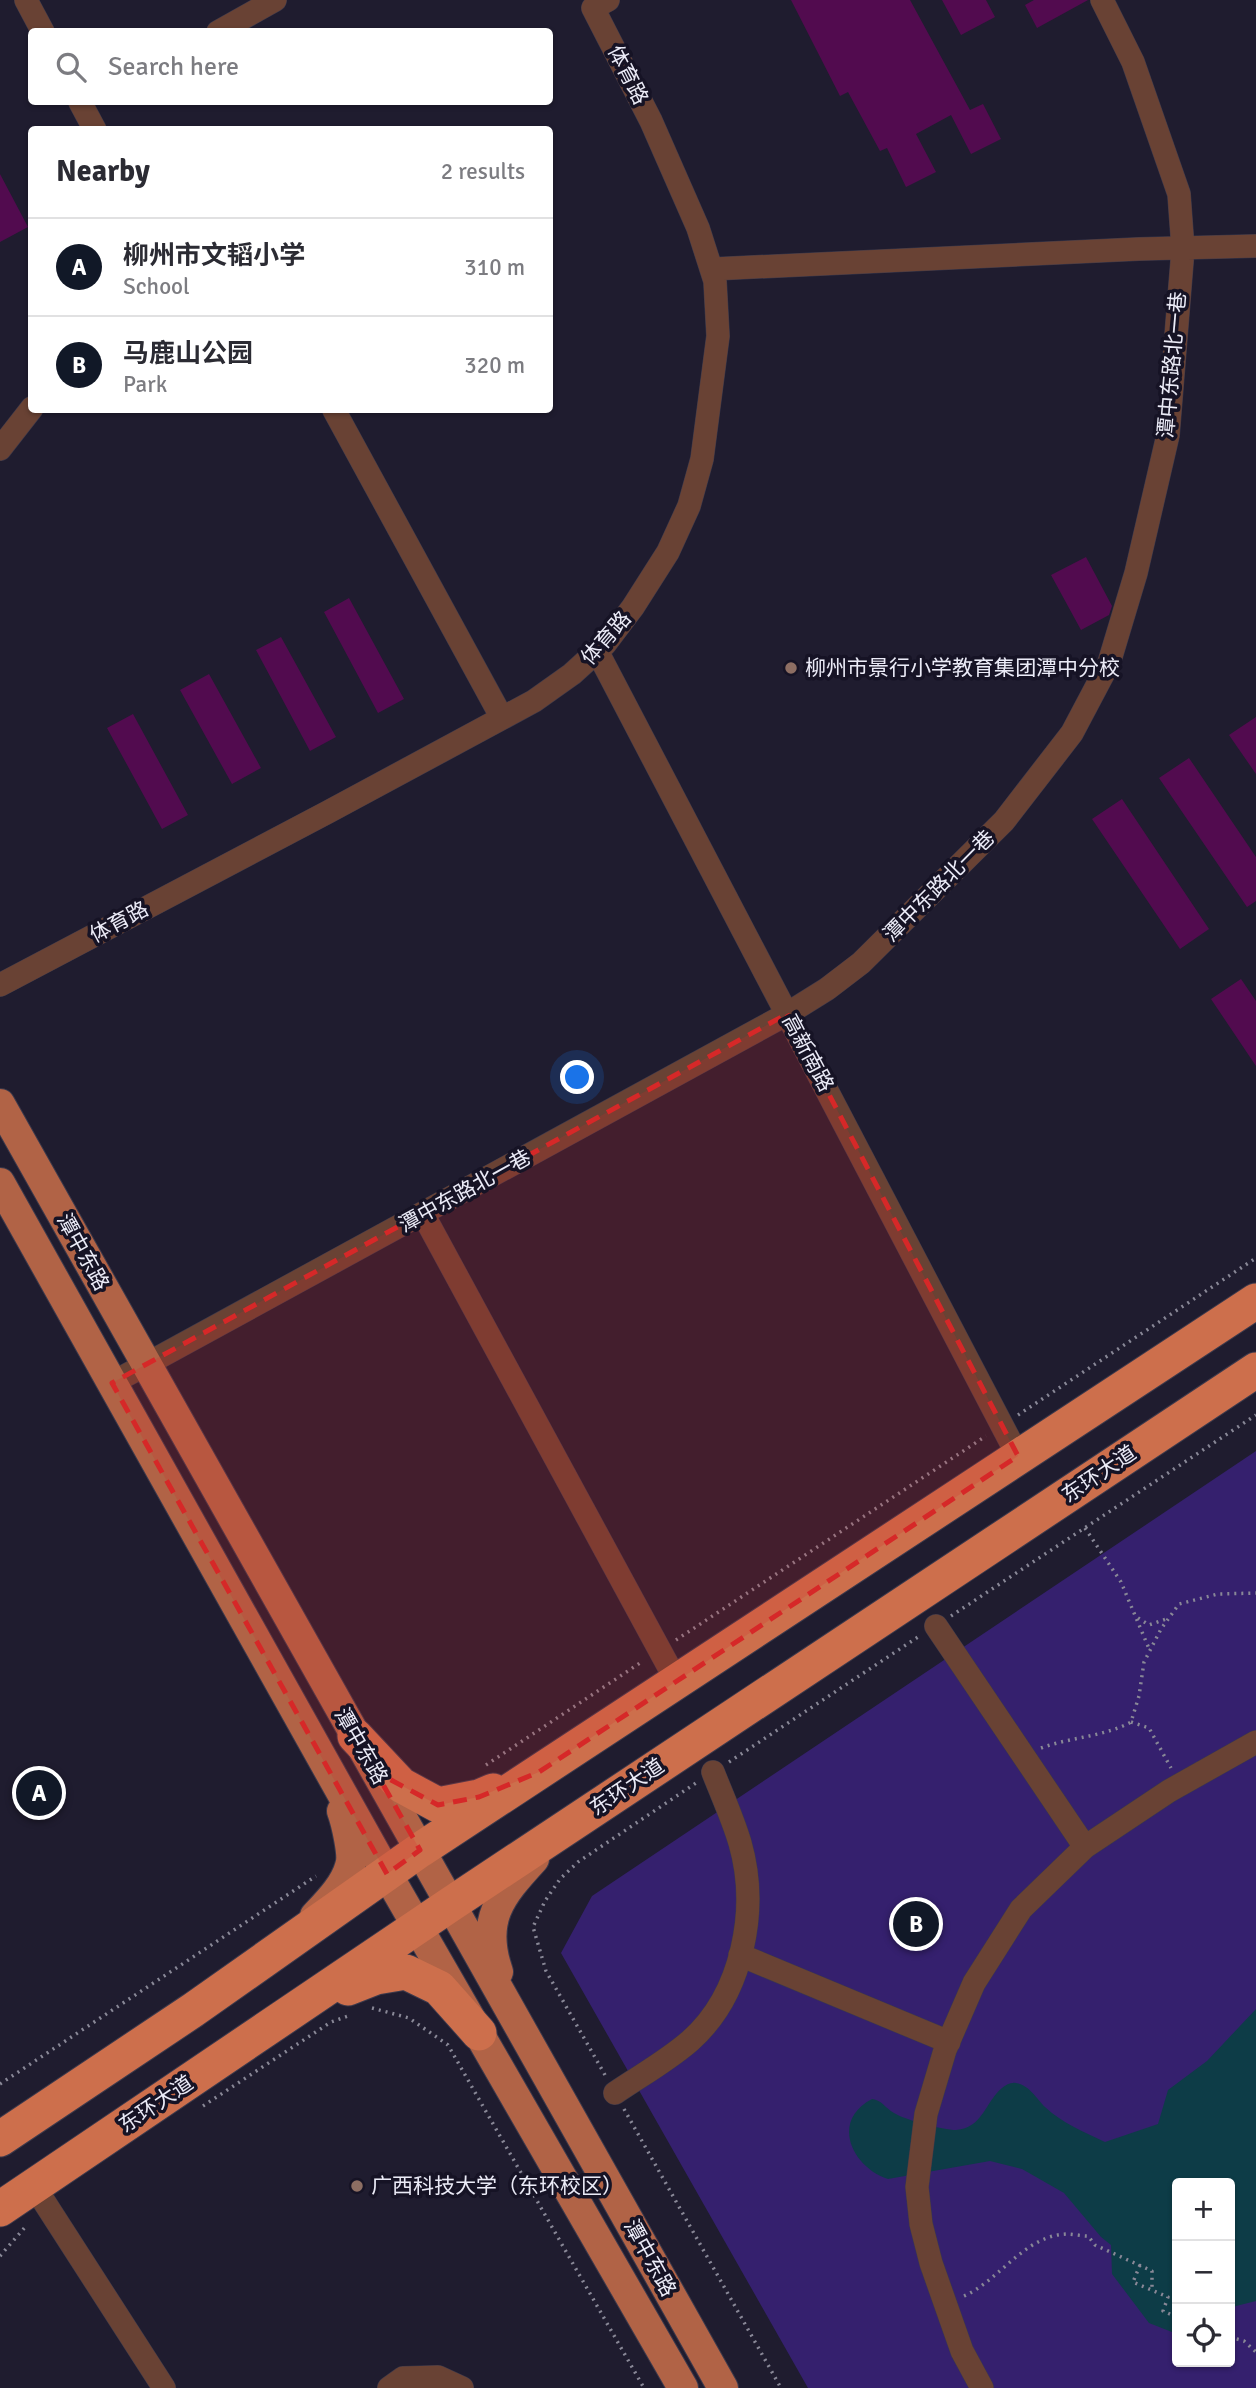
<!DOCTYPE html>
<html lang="en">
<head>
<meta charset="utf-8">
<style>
	body { margin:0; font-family:Signika,"Noto Sans SC",sans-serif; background:#f7f7f7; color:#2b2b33 }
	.controls { position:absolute; right:21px; bottom:21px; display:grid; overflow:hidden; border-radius:7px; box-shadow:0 2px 5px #0004 }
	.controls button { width:63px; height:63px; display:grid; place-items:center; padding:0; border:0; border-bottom:2px solid #e1e1e2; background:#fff; color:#2b2b33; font:35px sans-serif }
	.you { position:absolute; left:578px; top:1078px; width:24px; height:24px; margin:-18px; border:5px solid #fff; border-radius:50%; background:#1a73e8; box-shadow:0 0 0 10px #1a73e833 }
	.badge { display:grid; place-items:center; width:46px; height:46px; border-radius:50%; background:#111827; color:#fff; font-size:23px; font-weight:700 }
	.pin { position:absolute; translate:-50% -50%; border:4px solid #fff; box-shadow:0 2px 7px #0006 }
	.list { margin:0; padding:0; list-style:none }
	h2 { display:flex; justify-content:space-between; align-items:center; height:91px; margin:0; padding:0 28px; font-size:30px }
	h2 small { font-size:23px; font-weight:400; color:#7c7c81 }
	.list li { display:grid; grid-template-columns:46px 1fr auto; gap:21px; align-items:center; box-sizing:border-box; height:98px; padding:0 28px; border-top:2px solid #e1e1e2 }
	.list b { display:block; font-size:26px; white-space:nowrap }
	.list p { margin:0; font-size:23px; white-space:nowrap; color:#7c7c81 }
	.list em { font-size:23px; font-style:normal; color:#7c7c81 }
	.icon { flex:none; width:38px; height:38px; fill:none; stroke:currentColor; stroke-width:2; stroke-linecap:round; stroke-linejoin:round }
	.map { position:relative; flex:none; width:1256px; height:2388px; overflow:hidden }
	.search { position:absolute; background:#fff; box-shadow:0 2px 5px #0004; left:28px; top:28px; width:525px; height:77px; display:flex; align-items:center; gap:18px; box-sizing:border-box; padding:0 24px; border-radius:7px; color:#7c7c81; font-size:26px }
	.panel { position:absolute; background:#fff; box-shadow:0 2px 5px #0004; left:28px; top:126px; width:525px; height:287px; border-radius:7px }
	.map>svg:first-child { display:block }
	.green { fill:#35206e; fill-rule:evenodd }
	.water { fill:#0d3c47 }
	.building { fill:#520b4f }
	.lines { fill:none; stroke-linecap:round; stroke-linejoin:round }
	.minor-casing { stroke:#3c394b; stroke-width:24 }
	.major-casing { stroke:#3c394b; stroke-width:32 }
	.highway-casing { stroke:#3c394b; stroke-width:37 }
	.path { stroke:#898897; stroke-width:3.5; stroke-dasharray:2 5; stroke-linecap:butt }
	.minor { stroke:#694234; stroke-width:23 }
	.major { stroke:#b16346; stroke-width:30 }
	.highway { stroke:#cd6f4c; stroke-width:35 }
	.marked { fill:#d62828; fill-opacity:0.2; stroke:#d62828; stroke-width:5; stroke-dasharray:14 9; stroke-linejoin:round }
	.education-dot { fill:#8d6e63; stroke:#161325; stroke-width:2.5 }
	.labels { text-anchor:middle; stroke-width:7; stroke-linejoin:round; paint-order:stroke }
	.street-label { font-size:21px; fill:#ebebf7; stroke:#161325 }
	.poi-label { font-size:21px; fill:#ebebf7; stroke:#161325; text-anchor:start }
</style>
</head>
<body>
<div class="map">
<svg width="1256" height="2388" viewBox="0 0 1256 2388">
	<rect width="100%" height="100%" fill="#1f1c2f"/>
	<path class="green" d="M 1256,1451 L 1256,2388 L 808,2388 L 561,1953 L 592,1896 ZM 1177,2183 L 1230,2183 L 1230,2362 L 1177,2362 Z"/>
	<path class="water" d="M 1256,2009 L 1256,2301 L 1236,2306 L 1230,2310 L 1230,2183 L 1177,2183 L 1177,2334 L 1149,2323 L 1112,2274 L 1111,2245 L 1101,2237 L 1064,2193 L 1022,2169 L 990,2161 L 888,2179 C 852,2167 830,2121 872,2099 C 882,2100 885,2108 894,2113 C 905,2120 943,2130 956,2130 C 983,2128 985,2102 1002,2088 C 1006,2085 1011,2082 1016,2083 C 1029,2085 1037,2099 1045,2107 C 1062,2123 1084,2132 1105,2142 L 1158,2124 L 1168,2090 L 1207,2061 Z"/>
	<path class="building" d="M 791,0 L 910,0 L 970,110 L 983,104 L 1001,139 L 971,154 L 951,115 L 916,134 L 936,172 L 906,187 L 887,148 L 880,151 L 848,92 L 840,96 Z
		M 942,0 L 986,0 L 995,17 L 961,35 Z
		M 1034,0 L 1088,0 L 1037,28 L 1025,5 Z
		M 0,174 L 28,227 L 0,242 Z
		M 1086,557 L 1112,606 L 1109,615 L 1081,630 L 1051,575 Z
		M 349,598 L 404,699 L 378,713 L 324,612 Z
		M 281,637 L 336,737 L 310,751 L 256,650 Z
		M 209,674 L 261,768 L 232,784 L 180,690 Z
		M 133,714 L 188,815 L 162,829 L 107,728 Z
		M 1256,717 L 1256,774 L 1229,735 Z
		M 1189,758 L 1256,857 L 1256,901 L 1247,907 L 1159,778 Z
		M 1122,799 L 1209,929 L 1180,949 L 1092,819 Z
		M 1241,979 L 1256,1001 L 1256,1066 L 1211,999 Z"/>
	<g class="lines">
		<g class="minor-casing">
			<path id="minor" d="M 26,0 L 43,32
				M 218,32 L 275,0
				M 80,102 L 95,130
				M 713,269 L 1139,249 L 1256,246
				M 334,410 L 502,718
				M 0,449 L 32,408
				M 597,651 L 1018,1456
				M 0,985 L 328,812 L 534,701 L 572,674 L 605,644 L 633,607 L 668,552 L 689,506 L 702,459 L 718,336 L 715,281 L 698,228 L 651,121 L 593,8 L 608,0
				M 423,1214 L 677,1682
				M 112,1383 L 787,1014 L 827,989 L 861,963 L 1004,821 L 1072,733 L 1109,663 L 1136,573 L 1168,435 L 1183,249 L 1179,194 L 1133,62 L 1102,0
				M 936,1626 L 1085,1847 L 1169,1791 L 1256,1742
				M 740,1955 L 949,2042
				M 615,2093 C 640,2076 667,2061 690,2041 C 743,1994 759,1909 740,1843 C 733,1819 722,1795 713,1772
				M 34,2186 L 164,2388
				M 389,2388 L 403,2378 L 438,2377 L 462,2388
				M 982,2388 L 962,2351 L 931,2263 L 921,2224 L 917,2187 L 926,2114 L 945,2050 L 974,1983 L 1021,1909 L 1085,1847"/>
		</g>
		<g class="major-casing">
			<path id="major" d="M 0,1104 L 723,2388
				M 0,1183 L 387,1874 L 683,2388
				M 315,1916 C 328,1902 345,1885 350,1866 C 354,1855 346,1822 342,1811
				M 498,1972 C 480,1920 500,1896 534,1859"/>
		</g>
		<g class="highway-casing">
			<path id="highway" d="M 355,1736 L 401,1785 L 438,1805 L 479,1797 L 493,1791
				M 348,1988 L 376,1977 L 406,1972 L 439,1988 L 479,2033
				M 0,2139 L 193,2010 L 420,1850 L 1256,1301
				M 0,2209 L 451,1904 L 1256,1370"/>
		</g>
		<path class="path" d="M 1018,1415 L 1256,1258
			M 1085,1528 L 1121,1582 L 1150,1651
			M 951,1616 L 1256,1415
			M 1138,1618 L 1149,1625 L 1169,1618
			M 676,1640 L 986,1436
			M 1131,1722 L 1149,1728 L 1171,1768
			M 1041,1748 C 1071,1737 1103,1737 1131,1722 L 1139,1696 L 1144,1662 L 1161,1629 L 1179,1604 L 1218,1594 L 1256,1593
			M 729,1762 L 918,1637
			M 486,1765 L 643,1661
			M 372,2008 L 409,2018 L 448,2045 L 644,2388
			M 605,2075 L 546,1971 L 533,1927 L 545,1901 L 560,1879 L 578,1862 L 696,1783
			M 0,2084 L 316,1876
			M 203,2106 L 331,2022 L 351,2015
			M 624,2109 L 781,2388
			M 0,2256 L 26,2226
			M 1140,2265 L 1133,2282 L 1168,2297 L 1163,2311 L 1177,2317
			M 964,2296 C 1000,2280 1024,2236 1066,2234 C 1073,2234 1081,2236 1088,2236 L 1095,2245 L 1152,2271 L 1152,2289
			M 1230,2337 L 1244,2341 L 1256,2352"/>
		<use href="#minor" class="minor"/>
		<use href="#major" class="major"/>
		<use href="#highway" class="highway"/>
	</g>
	<path class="marked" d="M 787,1014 L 1018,1456 L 539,1772 L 479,1797 L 438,1805 L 376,1772 L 420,1850 L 387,1874 L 112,1383 Z"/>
	<g class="education-dot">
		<circle cx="791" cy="668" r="7"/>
		<circle cx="357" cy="2186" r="7"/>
	</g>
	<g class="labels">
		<g class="street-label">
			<text transform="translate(628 75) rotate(63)" y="7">体育路</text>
			<text transform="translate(1172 365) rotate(-85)" y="7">潭中东路北一巷</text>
			<text transform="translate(606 638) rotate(-49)" y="7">体育路</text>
			<text transform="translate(939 886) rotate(-45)" y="7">潭中东路北一巷</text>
			<text transform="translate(119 922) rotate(-28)" y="7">体育路</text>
			<text transform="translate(808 1053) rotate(62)" y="7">高新南路</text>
			<text transform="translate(465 1191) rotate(-29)" y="7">潭中东路北一巷</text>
			<text transform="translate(83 1252) rotate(61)" y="7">潭中东路</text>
			<text transform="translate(1099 1474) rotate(-34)" y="7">东环大道</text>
			<text transform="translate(361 1746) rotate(60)" y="7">潭中东路</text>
			<text transform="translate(627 1787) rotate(-34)" y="7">东环大道</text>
			<text transform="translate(156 2104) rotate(-34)" y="7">东环大道</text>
			<text transform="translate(650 2258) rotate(61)" y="7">潭中东路</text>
		</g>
		<g class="poi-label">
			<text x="805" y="675">柳州市景行小学教育集团潭中分校</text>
			<text x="371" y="2193">广西科技大学（东环校区）</text>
		</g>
	</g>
</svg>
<div class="controls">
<button>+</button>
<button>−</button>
<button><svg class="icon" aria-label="locate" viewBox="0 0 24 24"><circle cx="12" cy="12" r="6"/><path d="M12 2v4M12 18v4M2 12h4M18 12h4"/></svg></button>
</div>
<div class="you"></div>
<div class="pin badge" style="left:39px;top:1793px">A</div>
<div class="pin badge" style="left:916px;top:1924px">B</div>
<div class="search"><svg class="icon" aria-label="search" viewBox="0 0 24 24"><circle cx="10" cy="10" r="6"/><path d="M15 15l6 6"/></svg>Search here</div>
<section class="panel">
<h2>Nearby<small>2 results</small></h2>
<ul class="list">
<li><span class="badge">A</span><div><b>柳州市文韬小学</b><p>School</p></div><em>310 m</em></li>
<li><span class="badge">B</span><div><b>马鹿山公园</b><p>Park</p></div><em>320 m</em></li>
</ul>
</section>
</div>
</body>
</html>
